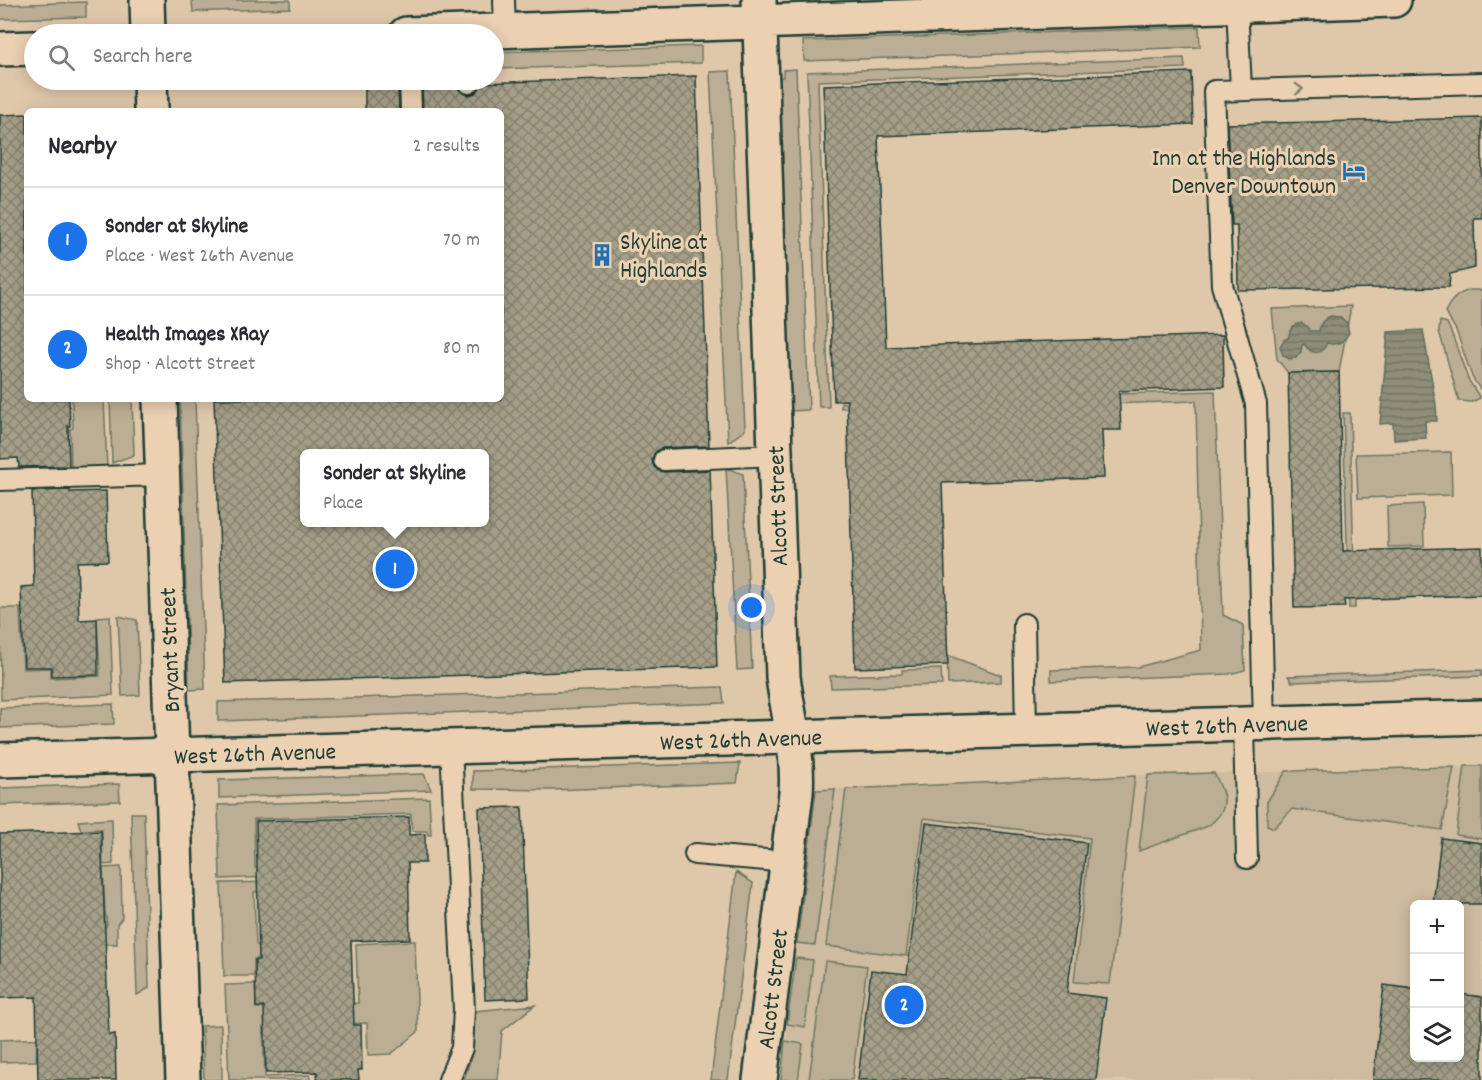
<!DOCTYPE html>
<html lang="en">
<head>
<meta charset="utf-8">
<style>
	body { margin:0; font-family:Dekko,sans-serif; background:#f2f2f3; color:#2b2b33 }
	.controls { position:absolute; right:18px; bottom:18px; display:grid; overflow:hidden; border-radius:9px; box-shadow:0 3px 15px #0003 }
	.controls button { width:54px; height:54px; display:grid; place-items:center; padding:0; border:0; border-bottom:2px solid #e1e1e2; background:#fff; color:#2b2b33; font:30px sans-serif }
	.you { position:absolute; left:752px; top:608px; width:21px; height:21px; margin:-15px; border:4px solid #fff; border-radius:50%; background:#1a73e8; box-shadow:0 0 0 9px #1a73e833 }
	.badge { display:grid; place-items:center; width:39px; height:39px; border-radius:50%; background:#1a73e8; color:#fff; font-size:20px; font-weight:700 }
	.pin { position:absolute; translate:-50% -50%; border:3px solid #fff; box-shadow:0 2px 6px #0006 }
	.popup { position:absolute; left:300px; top:449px; width:189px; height:78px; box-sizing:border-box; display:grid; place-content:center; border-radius:9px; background:#fff; filter:drop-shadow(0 2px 4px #0005); font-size:20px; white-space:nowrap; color:#7c7c81 }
	.popup b { font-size:22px; color:#2b2b33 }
	.popup::after { content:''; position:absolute; left:50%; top:100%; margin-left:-12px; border:12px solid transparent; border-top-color:#fff }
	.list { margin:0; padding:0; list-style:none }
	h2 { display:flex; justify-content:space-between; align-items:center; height:78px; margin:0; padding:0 24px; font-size:26px }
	h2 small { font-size:20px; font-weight:400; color:#7c7c81 }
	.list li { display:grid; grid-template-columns:39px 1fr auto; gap:18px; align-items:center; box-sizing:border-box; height:108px; padding:0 24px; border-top:2px solid #e1e1e2 }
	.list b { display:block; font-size:22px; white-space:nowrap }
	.list p { margin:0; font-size:20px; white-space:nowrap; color:#7c7c81 }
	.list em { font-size:20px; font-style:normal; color:#7c7c81 }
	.icon { flex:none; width:33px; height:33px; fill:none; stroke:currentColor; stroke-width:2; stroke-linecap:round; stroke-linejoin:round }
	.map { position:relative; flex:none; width:1482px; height:1080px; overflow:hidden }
	.search { position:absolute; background:#fff; box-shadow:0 3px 15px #0003; left:24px; top:24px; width:480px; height:66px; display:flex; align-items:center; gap:15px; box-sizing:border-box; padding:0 21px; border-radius:33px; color:#7c7c81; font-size:22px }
	.panel { position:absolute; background:#fff; box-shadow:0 3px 15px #0003; left:24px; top:108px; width:480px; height:294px; border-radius:9px }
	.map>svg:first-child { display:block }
	.built { fill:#cebba0; fill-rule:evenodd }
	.green { fill:#bcae94; stroke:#6e7664; stroke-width:1.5 }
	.water { fill:url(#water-rules); stroke:#616d5d; stroke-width:1.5 }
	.building { fill:url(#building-cross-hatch); stroke:#1f3d34; stroke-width:1.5; fill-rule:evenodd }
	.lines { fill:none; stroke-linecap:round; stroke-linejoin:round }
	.service-casing { stroke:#1f3d34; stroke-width:24 }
	.minor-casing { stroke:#1f3d34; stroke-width:38 }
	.tertiary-casing { stroke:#1f3d34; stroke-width:38 }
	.service { stroke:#ebd0b2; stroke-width:20 }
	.minor { stroke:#ebd0b2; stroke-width:33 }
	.tertiary { stroke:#ebd0b2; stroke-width:33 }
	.oneway { stroke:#7b7f6d }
	.labels { text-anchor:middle; stroke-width:6; stroke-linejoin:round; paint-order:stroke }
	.poi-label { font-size:24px; fill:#1f3d34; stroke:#ebd0b2; text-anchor:end }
	.street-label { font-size:24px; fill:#1f3d34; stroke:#ebd0b2 }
</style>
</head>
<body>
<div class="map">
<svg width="1482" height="1080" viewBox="0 0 1482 1080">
	<defs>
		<pattern id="water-rules" width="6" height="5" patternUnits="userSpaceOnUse" patternTransform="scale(1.5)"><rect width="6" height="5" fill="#8d8d78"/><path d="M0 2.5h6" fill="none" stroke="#737463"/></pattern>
		<pattern id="building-cross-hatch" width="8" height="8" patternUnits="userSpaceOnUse" patternTransform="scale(1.5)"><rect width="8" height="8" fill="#a59f88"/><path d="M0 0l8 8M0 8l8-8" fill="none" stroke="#868370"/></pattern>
	</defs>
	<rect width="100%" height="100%" fill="#dfc7aa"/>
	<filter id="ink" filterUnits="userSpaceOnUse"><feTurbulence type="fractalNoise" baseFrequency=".0167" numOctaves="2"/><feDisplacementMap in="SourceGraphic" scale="12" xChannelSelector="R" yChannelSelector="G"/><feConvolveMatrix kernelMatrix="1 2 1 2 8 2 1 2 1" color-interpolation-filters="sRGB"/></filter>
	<g filter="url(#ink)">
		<path class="built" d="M 1482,766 L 1482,1080 L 781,1080 L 816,790 L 1135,776 ZM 1414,904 L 1460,904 L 1460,1058 L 1414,1058 Z"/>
		<path class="green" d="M 192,0 L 290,0 L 290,8 L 193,12 Z
			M 86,2 L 86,17 L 0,19 L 0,5 Z
			M 1199,27 L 1200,47 L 804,61 L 803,41 Z
			M 701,46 L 701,63 L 494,69 L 494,52 Z
			M 1184,58 L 1185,68 L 818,81 L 829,407 L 819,407 L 807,72 Z
			M 796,69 L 809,410 L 790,411 L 778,78 L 783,77 L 783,70 Z
			M 730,71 L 745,430 L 728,442 L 710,72 Z
			M 1470,290 L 1479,290 L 1482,291 L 1482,388 L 1480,389 L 1472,377 L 1456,330 L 1445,312 C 1450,301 1457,293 1470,290 Z
			M 1351,306 L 1339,372 L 1288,373 L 1277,359 L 1272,309 Z
			M 1440,321 L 1447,323 L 1452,334 L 1468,379 L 1480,398 L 1472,402 L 1459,401 L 1439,331 Z
			M 1215,391 L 1223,615 L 1243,625 L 1245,670 L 1229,674 L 1051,681 L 1051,670 L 1138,667 L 1201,650 L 1196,401 L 957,409 L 869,407 L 841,408 L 841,403 Z
			M 72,399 L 104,399 L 107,467 L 71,468 L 70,429 L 73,428 Z
			M 110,399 L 132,399 L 134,455 L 112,463 Z
			M 180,399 L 195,399 L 205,689 L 189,690 Z
			M 1343,413 L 1350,413 L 1355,608 L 1349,608 Z
			M 1451,452 L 1452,495 L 1358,498 L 1356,454 Z
			M 726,468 L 743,474 L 752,669 L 737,670 Z
			M 1423,504 L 1424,546 L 1388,547 L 1387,506 Z
			M 0,608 L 20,608 L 23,669 L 51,668 L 51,678 L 100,676 L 97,617 L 110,616 L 113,695 L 1,700 Z
			M 118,616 L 137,620 L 140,695 L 122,696 Z
			M 947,655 L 1001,675 L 1001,682 L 948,684 Z
			M 941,669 L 942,685 L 831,688 L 830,676 L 902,674 L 902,670 Z
			M 1482,670 L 1482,676 L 1292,682 L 1288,676 Z
			M 722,687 L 724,703 L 218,721 L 218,702 Z
			M 113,704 L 114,724 L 0,728 L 0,708 Z
			M 740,763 L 737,783 L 552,790 L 473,789 L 473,771 Z
			M 1465,766 L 1482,766 L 1482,839 L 1456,835 Z
			M 1454,767 L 1442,830 L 1292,809 L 1274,828 L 1267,825 L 1267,802 L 1286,771 Z
			M 1214,773 C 1225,795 1232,808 1208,826 L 1139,851 L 1148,775 Z
			M 424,774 L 431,790 L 219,798 L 219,780 Z
			M 1135,776 L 1110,984 L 1074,982 L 1090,838 L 924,818 L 906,956 L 826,946 L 846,789 Z
			M 119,784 L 120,801 L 0,805 L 0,788 Z
			M 835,789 L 815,945 L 797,943 L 816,790 Z
			M 429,798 L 431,835 L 428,835 L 427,831 L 412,831 L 411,814 L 254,819 L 255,868 L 272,868 L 272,877 L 220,879 L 218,805 Z
			M 131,813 L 144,813 L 149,988 L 137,995 Z
			M 112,819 L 113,864 L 103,865 L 102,829 L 81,830 L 78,821 Z
			M 121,867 L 122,918 L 117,924 L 117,944 L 106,944 L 102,940 L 102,933 L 107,924 L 105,911 L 103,868 Z
			M 736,872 L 753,883 L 728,1080 L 711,1080 Z
			M 271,882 L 271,891 L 254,892 L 256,945 L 351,942 L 351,956 L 254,959 L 254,976 L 224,976 L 221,883 Z
			M 415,941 L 418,1032 L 391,1054 L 368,1055 L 367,1023 L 263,1027 L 265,1077 L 310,1075 L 310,1080 L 229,1080 L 225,985 L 255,984 L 256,1008 L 358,1003 L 356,944 Z
			M 796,958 L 813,960 L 805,1027 L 787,1024 Z
			M 825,961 L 867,966 L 852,1080 L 809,1080 Z
			M 535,1005 L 502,1031 L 498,1080 L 464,1080 L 473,1050 L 475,1011 Z
			M 221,1025 L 222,1080 L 204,1080 L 202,1026 Z
			M 72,1037 L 73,1042 L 37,1044 L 36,1061 L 0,1062 L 0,1040 Z
			M 785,1041 L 803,1044 L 798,1080 L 781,1080 Z"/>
		<path class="water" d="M 1331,316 L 1340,317 L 1347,323 L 1349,333 C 1344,342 1337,346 1327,343 C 1321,356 1312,355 1304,344 L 1302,345 L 1301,352 L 1296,358 L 1289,359 L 1283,355 L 1280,346 L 1284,340 L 1289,337 C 1289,329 1293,324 1302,323 L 1308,327 L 1310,331 L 1319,331 C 1320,323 1324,318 1331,316 Z
			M 1423,330 L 1436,405 L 1437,421 L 1425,421 L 1426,438 L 1394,440 L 1393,423 L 1380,424 L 1388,332 Z"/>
		<path class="building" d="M 1191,72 L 1193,124 L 878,136 L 886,347 L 1223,335 L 1224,387 L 1119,391 L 1121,430 L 1102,430 L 1104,478 L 942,483 L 948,665 L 855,668 L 847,400 L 834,401 L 823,85 Z
			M 696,76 L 709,446 L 663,448 L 658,450 L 654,454 L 652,460 L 654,467 L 659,471 L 664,472 L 710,470 L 717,667 L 225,683 L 214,399 L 501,399 L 501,111 L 423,111 L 422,85 L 457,84 L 458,88 L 463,93 L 470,95 L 475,93 L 479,89 L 481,83 ZM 305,453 L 485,453 L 485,522 L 305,522 Z
			M 398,86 L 399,111 L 365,111 L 365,88 Z
			M 27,114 L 27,399 L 69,399 L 70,426 L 68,426 L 69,466 L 19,467 L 18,458 L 0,459 L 0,115 Z
			M 1482,118 L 1482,218 L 1474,218 L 1475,268 L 1450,274 L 1449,287 L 1238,290 L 1237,225 L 1232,225 L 1227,124 Z
			M 1339,372 L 1343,551 L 1482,547 L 1482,595 L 1344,600 L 1345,607 L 1294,608 L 1288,373 Z
			M 70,490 L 70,492 L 106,491 L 108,561 L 77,562 L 79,620 L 97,619 L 98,675 L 52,676 L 52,667 L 24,667 L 21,587 L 34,586 L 32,491 Z
			M 522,807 L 529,998 L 485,1000 L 479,808 Z
			M 409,817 L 409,835 L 425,834 L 425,863 L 408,863 L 410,939 L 351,941 L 354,1025 L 361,1025 L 362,1070 L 358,1070 L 359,1080 L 317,1080 L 317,1072 L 266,1073 L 264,1007 L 256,1007 L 255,960 L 259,960 L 256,821 Z
			M 926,823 L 1087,843 L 1067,993 L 1106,998 L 1096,1080 L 858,1080 L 871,970 L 907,974 Z
			M 101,831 L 109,1035 L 115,1034 L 116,1080 L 38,1080 L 36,997 L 0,998 L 0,834 Z
			M 1441,838 L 1482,843 L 1482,904 L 1433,904 Z
			M 1384,985 L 1414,989 L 1414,1058 L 1460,1058 L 1460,994 L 1482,997 L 1482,1080 L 1373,1080 Z"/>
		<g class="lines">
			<g class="service-casing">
				<path id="service" d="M 504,0 L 505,32
					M 1237,5 L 1241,90
					M 410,80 L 411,111
					M 469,80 L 469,83
					M 664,460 L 775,455
					M 0,480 L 163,475
					M 1024,624 L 1026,730
					M 1264,724 L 1256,404 L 1222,285 L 1214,91 L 1482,83
					M 1244,725 L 1247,858
					M 695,854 L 788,862
					M 449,1080 L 462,1048 L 464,1009 L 451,747"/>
			</g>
			<g class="minor-casing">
				<path id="minor" d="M 147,0 L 148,34
					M 759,0 L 783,677 C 788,715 799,754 796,793 L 760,1080
					M 406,34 L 1394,0
					M 0,49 L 34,48
					M 150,80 L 151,111
					M 160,399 L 183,1080"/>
			</g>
			<g class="tertiary-casing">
				<path id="tertiary" d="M 0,760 L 1482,717"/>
			</g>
			<use href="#service" class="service"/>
			<use href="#minor" class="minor"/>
			<use href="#tertiary" class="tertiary"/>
		</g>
		<defs><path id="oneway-chevron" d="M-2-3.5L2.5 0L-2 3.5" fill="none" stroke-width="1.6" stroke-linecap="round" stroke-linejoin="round" transform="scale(1.5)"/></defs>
		<use class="oneway" href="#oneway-chevron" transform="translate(1299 89) rotate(-2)"/>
	</g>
	<defs>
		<g id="hotel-bare" transform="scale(1.8)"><path d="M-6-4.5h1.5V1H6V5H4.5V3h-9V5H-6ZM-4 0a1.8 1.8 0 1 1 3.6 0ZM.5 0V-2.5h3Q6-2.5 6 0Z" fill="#1f6fb2" stroke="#ebd0b2" stroke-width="2.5" paint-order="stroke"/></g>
		<g id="building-bare" transform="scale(1.8)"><path d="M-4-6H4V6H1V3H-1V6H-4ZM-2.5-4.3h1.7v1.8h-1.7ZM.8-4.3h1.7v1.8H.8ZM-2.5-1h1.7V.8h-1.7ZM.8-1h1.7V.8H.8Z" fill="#1f6fb2" stroke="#ebd0b2" stroke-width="2.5" paint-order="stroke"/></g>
	</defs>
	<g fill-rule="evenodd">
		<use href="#hotel-bare" x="1354" y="171"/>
		<use href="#building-bare" x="602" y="255"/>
	</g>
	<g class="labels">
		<g class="poi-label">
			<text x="1336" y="165">Inn at the Highlands<tspan x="1336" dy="28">Denver Downtown</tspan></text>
			<text x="620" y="249" text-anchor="start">Skyline at<tspan x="620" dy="28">Highlands</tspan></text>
		</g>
		<g class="street-label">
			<text transform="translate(777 506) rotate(-92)" y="8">Alcott Street</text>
			<text transform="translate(169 650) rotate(-92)" y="8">Bryant Street</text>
			<text transform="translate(1227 725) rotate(-2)" y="8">West 26th Avenue</text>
			<text transform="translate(741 739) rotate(-2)" y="8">West 26th Avenue</text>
			<text transform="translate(255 753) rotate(-2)" y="8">West 26th Avenue</text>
			<text transform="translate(772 989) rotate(-83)" y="8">Alcott Street</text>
		</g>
	</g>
</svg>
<div class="controls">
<button>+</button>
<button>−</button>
<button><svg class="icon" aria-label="layers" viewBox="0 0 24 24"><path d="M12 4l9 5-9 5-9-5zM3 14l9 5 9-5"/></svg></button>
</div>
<div class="you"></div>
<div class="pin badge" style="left:395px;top:569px">1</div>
<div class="popup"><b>Sonder at Skyline</b>Place</div>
<div class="pin badge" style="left:904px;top:1005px">2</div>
<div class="search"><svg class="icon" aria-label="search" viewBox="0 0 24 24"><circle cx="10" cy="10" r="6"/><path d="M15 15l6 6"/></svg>Search here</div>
<section class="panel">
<h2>Nearby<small>2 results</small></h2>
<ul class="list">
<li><span class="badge">1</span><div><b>Sonder at Skyline</b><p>Place · West 26th Avenue</p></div><em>70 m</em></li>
<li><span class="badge">2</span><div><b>Health Images XRay</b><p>Shop · Alcott Street</p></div><em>80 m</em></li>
</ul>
</section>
</div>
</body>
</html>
